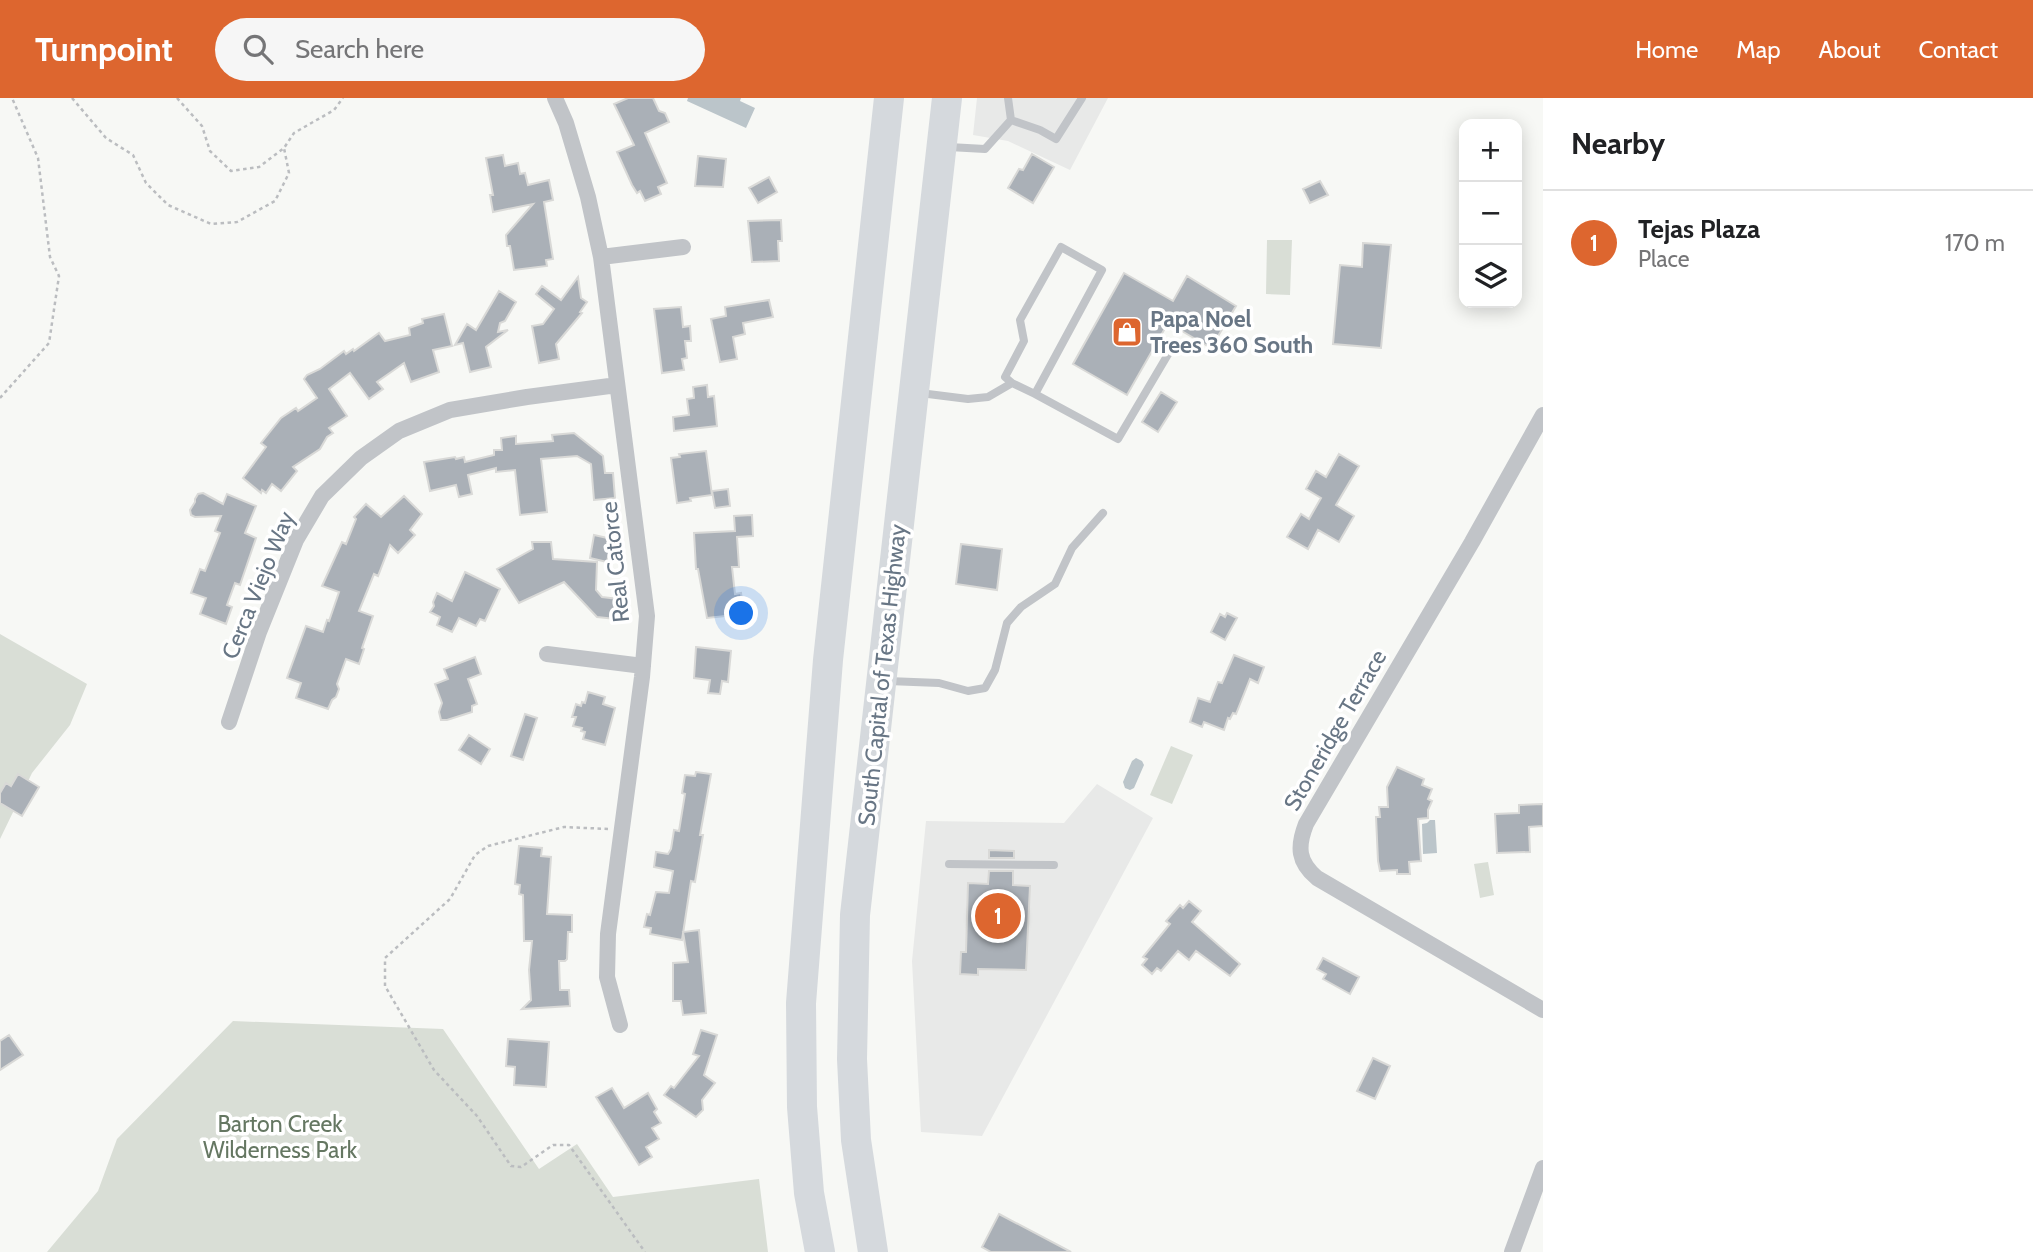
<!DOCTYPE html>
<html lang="en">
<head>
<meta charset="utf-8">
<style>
	body { margin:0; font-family:Cabin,sans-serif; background:#f6f6f6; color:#202124 }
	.controls { position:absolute; right:21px; top:21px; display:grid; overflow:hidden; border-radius:14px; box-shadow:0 4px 18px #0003 }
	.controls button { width:63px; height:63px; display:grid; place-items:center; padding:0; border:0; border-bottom:2px solid #e0e0e0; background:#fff; color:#202124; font:35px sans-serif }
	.you { position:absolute; left:742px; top:516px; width:24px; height:24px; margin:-18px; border:5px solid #fff; border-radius:50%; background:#1a73e8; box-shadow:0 0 0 10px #1a73e833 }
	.badge { display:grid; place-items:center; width:46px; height:46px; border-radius:50%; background:#dd662f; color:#fff; font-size:23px; font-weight:700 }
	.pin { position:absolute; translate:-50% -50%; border:4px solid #fff; box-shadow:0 2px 7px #0006 }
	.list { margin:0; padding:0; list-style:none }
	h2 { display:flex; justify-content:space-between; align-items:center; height:91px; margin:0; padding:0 28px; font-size:30px }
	h2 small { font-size:23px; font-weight:400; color:#757577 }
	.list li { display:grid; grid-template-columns:46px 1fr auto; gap:21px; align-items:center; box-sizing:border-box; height:105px; padding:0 28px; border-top:2px solid #e0e0e0 }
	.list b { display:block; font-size:26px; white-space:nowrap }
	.list p { margin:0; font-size:23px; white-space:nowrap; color:#757577 }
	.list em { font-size:23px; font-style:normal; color:#757577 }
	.icon { flex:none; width:38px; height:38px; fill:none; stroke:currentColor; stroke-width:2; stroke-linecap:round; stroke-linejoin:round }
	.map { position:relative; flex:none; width:1543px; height:1154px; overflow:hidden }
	header { display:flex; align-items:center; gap:42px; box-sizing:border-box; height:98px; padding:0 35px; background:#dd662f; color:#fff }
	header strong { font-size:33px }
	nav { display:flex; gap:38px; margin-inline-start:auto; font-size:24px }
	.search { width:490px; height:63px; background:#f6f6f6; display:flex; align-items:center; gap:18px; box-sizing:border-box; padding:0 24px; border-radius:38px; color:#757577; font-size:26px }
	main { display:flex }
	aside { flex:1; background:#fff }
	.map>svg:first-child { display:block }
	.built { fill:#e8e9e8 }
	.green { fill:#d9ded6 }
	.water { fill:#bbc5ca }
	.building { fill:#aab0b7; stroke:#d9d9d7; stroke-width:2 }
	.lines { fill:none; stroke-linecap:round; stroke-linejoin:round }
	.path { stroke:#bbbdc0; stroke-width:2.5; stroke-dasharray:3.5 3.5; stroke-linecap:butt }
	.lane { stroke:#c1c4c8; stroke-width:8 }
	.street { stroke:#c1c4c8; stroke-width:16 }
	.highway { stroke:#d5d9dd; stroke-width:30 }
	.labels { text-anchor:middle; stroke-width:7; stroke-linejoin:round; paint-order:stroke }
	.poi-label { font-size:23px; font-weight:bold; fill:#687685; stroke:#fff; text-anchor:start }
	.street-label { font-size:23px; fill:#687685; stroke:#fff }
	.park-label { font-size:23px; fill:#657762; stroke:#fff }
</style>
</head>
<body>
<header>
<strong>Turnpoint</strong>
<div class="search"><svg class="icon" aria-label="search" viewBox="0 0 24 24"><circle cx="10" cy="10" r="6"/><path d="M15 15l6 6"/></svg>Search here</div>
<nav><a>Home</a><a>Map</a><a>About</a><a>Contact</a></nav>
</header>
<main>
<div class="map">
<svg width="1543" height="1154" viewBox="0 0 1543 1154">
	<rect width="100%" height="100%" fill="#f7f8f5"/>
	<path class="built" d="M 977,0 L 1108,0 L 1070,72 L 1008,43 L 973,37 Z
		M 1097,686 L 1153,720 L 982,1038 L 921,1034 L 912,863 L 926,723 L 1064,725 Z"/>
	<path class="green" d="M 1267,142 L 1292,142 L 1290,197 L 1266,196 Z
		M 0,536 L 87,586 L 70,627 L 32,675 L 0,741 Z
		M 1171,648 L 1193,657 L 1172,706 L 1150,697 Z
		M 1488,764 L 1494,797 L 1480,800 L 1474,766 Z
		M 233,923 L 443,931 L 539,1071 L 577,1046 L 613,1099 L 759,1081 L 768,1154 L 47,1154 L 98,1093 L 117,1041 Z"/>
	<path class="water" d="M 688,0 L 741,0 L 740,3 L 755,10 L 746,30 L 687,3 Z
		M 1136,660 L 1142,663 L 1144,667 L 1134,690 L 1130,692 L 1125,690 L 1123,684 L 1132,663 Z
		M 1430,722 L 1435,722 L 1437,755 L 1423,756 L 1422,726 L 1427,725 Z"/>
	<path class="building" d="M 628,0 L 653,0 L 659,13 L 665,15 L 669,24 L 645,35 L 667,85 L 658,89 L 661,96 L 645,103 L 640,93 L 637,95 L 632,87 L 617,54 L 634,47 L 614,6 Z
		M 1032,56 L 1054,69 L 1033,105 L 1008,90 L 1019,71 L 1023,72 Z
		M 503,57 L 505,68 L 518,65 L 520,76 L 525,75 L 528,87 L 549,82 L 553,102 L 544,104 L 553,161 L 546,162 L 547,168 L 514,172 L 510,148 L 507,148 L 506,137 L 533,106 L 493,114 L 490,97 L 493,97 L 486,60 Z
		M 698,58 L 726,61 L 723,89 L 695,88 Z
		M 769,79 L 777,94 L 758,105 L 749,90 Z
		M 1320,83 L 1328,97 L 1310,105 L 1303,91 Z
		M 781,122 L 782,143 L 778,143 L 779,163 L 752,164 L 748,123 Z
		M 1363,145 L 1391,147 L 1381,250 L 1333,246 L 1340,167 L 1362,169 Z
		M 1124,175 L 1173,203 L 1187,178 L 1236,208 L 1211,250 L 1168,225 L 1127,297 L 1073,266 Z
		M 578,179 L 581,200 L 587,204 L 580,214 L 582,215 L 556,246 L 559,261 L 539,265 L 532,228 L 543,226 L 554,211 L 536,196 L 542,188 L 561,202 Z
		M 499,193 L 516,204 L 505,223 L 500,225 L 498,234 L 508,232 L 486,249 L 491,269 L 470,274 L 463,245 L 455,247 L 467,226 L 476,232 Z
		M 769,202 L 773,219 L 743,225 L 745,236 L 733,239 L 737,261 L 720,264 L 711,221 L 726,218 L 725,209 Z
		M 681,209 L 683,229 L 690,228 L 691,243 L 685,243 L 687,260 L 682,261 L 684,272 L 662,275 L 654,211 Z
		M 444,216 L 452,248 L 433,252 L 439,274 L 411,284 L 404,265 L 377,284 L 383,291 L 369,301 L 350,275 L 329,291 L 347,318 L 329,330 L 333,335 L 327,339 L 320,351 L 293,369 L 297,373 L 281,393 L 272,386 L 266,395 L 262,392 L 261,395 L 243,380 L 266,349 L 261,345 L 281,320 L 296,310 L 298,313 L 317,300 L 304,281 L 307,277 L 320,271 L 344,253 L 346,256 L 353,251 L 354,253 L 379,235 L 385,243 L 410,237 L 409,230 L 423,225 L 422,221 Z
		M 707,287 L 708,299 L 714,298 L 717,328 L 674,333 L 673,319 L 689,317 L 687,301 L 694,300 L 693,289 Z
		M 1161,294 L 1177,304 L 1158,334 L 1142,324 Z
		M 574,335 L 603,358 L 605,375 L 613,375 L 615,400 L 594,402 L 591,366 L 577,358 L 541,361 L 547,414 L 520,417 L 515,372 L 496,374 L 496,370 L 468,377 L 472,396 L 459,399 L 456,387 L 430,393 L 424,364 L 455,359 L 456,361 L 464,359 L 465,364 L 494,357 L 494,352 L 502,352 L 501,340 L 516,338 L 516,346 L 553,343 L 552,337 Z
		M 706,353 L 712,397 L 690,400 L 691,403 L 677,405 L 671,360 L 680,359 L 679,356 Z
		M 1339,356 L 1359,368 L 1336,407 L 1354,418 L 1339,444 L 1318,432 L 1308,451 L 1287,439 L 1301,416 L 1309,421 L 1321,400 L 1306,391 L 1316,373 L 1326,379 Z
		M 728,391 L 730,408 L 715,410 L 712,393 Z
		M 203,395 L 223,406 L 227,396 L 256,408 L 245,435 L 256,440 L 240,487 L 235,485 L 227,507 L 232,509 L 226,526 L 200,516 L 206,500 L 191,495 L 200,471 L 205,473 L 220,435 L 215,433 L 221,418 L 195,419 L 191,417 L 190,412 L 195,404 L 195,401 L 198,396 Z
		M 404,398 L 422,416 L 410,432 L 415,437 L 398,455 L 390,447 L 378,478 L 374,476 L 359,513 L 373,518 L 362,550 L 364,551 L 359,566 L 346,561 L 337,586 L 339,591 L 336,599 L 332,602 L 328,611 L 296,600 L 301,585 L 287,580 L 306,528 L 323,534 L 327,522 L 329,523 L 339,494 L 322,488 L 342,444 L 346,446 L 356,421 L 354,419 L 366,406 L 381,419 Z
		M 752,417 L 753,438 L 737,439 L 739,469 L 732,469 L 735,496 L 741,495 L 744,516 L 707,520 L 698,471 L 696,471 L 694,435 L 735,433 L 734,418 Z
		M 594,437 L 612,441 L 607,464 L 590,460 Z
		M 532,444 L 551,444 L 553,461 L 597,464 L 596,492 L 602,499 L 627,502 L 625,522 L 597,519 L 564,484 L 519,505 L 497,471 L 533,451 Z
		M 961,446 L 1002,451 L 997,492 L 956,486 Z
		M 465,474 L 500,491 L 485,523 L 480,521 L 476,528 L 459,520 L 452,534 L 437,527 L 440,519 L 430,514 L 434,508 L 433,504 L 437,495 L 452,503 Z
		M 1227,515 L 1237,520 L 1225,542 L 1211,534 L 1220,516 L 1225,519 Z
		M 696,549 L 731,553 L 728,584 L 722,583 L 720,596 L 708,595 L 710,582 L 694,580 Z
		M 1234,557 L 1264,569 L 1258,585 L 1250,581 L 1236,616 L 1233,615 L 1230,621 L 1228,620 L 1224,632 L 1204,624 L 1202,629 L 1190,624 L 1198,600 L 1210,604 L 1218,584 L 1222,585 Z
		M 475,559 L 481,576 L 468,581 L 477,606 L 472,608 L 472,614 L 447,622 L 441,622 L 439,614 L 442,605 L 435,586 L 448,581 L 444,571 Z
		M 588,594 L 605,599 L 603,606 L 615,610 L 605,647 L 583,641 L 585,634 L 581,633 L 582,630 L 573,628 L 576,619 L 572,619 L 576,606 L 581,608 L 582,604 L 585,605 Z
		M 525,616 L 537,620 L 523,662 L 511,658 Z
		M 469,637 L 490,651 L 481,666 L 459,652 Z
		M 1397,669 L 1424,681 L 1422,687 L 1432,691 L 1428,701 L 1432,703 L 1428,712 L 1428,720 L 1418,721 L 1421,763 L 1409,764 L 1410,776 L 1397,776 L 1397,772 L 1380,773 L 1378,763 L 1376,719 L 1380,719 L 1379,709 L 1388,709 L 1387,689 Z
		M 696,674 L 711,676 L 700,737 L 703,737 L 695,784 L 691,783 L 682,842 L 650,836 L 651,830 L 644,829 L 647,816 L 650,817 L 656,794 L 669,795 L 673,773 L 654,769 L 656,754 L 668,756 L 671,751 L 674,732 L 679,733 L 685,696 L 682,695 L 685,677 L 695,678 Z
		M 18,676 L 39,689 L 22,718 L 0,705 L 0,695 L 6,685 L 11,688 Z
		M 1543,706 L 1543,728 L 1529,729 L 1530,754 L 1497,755 L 1495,716 L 1519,715 L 1519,707 Z
		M 519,748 L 542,750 L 541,758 L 551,759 L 547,816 L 572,817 L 572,834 L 568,834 L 567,861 L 565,863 L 559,863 L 560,892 L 569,892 L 570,908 L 522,911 L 531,902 L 529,872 L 532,843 L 524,843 L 523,797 L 519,796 L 520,787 L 515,786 Z
		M 989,752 L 1014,753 L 1014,760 L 989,760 Z
		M 989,773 L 1013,773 L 1013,787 L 1030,788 L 1026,872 L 978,871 L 978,877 L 960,876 L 961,854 L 966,854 L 968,785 L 988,786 Z
		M 1189,803 L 1201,813 L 1192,824 L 1240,866 L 1230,878 L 1196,853 L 1189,862 L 1178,853 L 1161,873 L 1157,870 L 1152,876 L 1142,867 L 1147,861 L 1143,859 L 1170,826 L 1166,823 L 1180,807 L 1183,810 Z
		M 699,832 L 706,915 L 683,917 L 681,903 L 673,903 L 673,865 L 688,864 L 683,834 Z
		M 1323,860 L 1359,879 L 1350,896 L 1323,881 L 1326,876 L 1317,871 Z
		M 701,932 L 717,937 L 704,977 L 715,985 L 702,1002 L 703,1012 L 696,1019 L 664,997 L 671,988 L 674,990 L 699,958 L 693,956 Z
		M 9,937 L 23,957 L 0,972 L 0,943 Z
		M 508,941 L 549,944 L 546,989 L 514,987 L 515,969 L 506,968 Z
		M 1373,960 L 1390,968 L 1375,1001 L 1357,993 Z
		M 612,990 L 624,1010 L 648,995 L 657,1011 L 654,1014 L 661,1025 L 652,1030 L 659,1041 L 646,1049 L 652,1059 L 639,1067 L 596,999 Z
		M 999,1116 L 1071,1154 L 991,1154 L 982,1149 Z"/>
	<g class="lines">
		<path class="path" d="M 72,0 L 106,40 L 133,57 L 146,85 L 168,107 L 211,126 L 237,124 L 275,103 L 289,75 L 284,50
			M 177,0 L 202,28 L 210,53 L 231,73 L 259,69 L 284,50 L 294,35 L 334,12 L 343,0
			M 0,300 L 49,245 L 59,178 L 50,159 L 38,60 L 12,0
			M 608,731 L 564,729 L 488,748 L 475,757 L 450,801 L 385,860 L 385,888 L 434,972 L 477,1018 L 511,1068 L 521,1069 L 553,1047 L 569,1047 L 645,1154"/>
		<path class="lane" d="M 1008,0 L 1011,22
			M 949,49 L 985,51 L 1011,22 L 1040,32 L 1056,41 L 1082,0
			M 920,295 L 968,301 L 988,299 L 1012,285 L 1035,296 L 1102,172 L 1061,149 L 1020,222 L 1024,243 L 1005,279 L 1012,285
			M 1035,296 L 1118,341 L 1170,253
			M 888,583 L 939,585 L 968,593 L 985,590 L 995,572 L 1007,525 L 1021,509 L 1055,486 L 1072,450 L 1103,415
			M 949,766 L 1054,767"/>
		<path class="street" d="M 555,0 L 566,25 L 588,99 L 601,159 L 647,518 L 642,579 L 608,836 L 607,879 L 620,927
			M 601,159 L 683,149
			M 1543,317 L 1472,444 L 1306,726 C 1297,749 1298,764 1317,780 L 1543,912
			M 547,556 L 643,568
			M 229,624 L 259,534 L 296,442 L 322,398 L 361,360 L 399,333 L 450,312 L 527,299 L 617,287
			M 1512,1154 L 1543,1070"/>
		<path class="highway" d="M 820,1154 L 809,1095 L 802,1009 L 801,905 L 828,562 L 889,0
			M 873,1154 L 856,1042 L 852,961 L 855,817 L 947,0"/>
	</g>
	<defs>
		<g id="shop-square" transform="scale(1.575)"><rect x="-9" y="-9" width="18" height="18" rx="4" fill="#dd662f" stroke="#fff"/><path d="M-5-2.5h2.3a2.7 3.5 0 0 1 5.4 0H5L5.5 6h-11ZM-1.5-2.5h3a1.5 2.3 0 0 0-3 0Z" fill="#fff"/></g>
	</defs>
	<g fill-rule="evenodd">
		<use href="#shop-square" x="1127" y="234"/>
	</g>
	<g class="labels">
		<g class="poi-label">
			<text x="1150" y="229">Papa Noel<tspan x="1150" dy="26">Trees 360 South</tspan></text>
		</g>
		<g class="street-label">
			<text transform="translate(615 464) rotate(-96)" y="8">Real Catorce</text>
			<text transform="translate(258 487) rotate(-68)" y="8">Cerca Viejo Way</text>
			<text transform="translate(882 577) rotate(-84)" y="8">South Capital of Texas Highway</text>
			<text transform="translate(1335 632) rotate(-60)" y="8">Stoneridge Terrace</text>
		</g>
		<g class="park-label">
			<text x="280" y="1034">Barton Creek<tspan x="280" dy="26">Wilderness Park</tspan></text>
		</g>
	</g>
</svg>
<div class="controls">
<button>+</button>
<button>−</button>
<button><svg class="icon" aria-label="layers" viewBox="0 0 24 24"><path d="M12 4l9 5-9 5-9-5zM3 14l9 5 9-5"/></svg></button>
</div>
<div class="you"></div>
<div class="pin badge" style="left:998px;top:818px">1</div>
</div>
<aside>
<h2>Nearby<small></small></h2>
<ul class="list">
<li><span class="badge">1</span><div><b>Tejas Plaza</b><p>Place</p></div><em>170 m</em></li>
</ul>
</aside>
</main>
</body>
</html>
